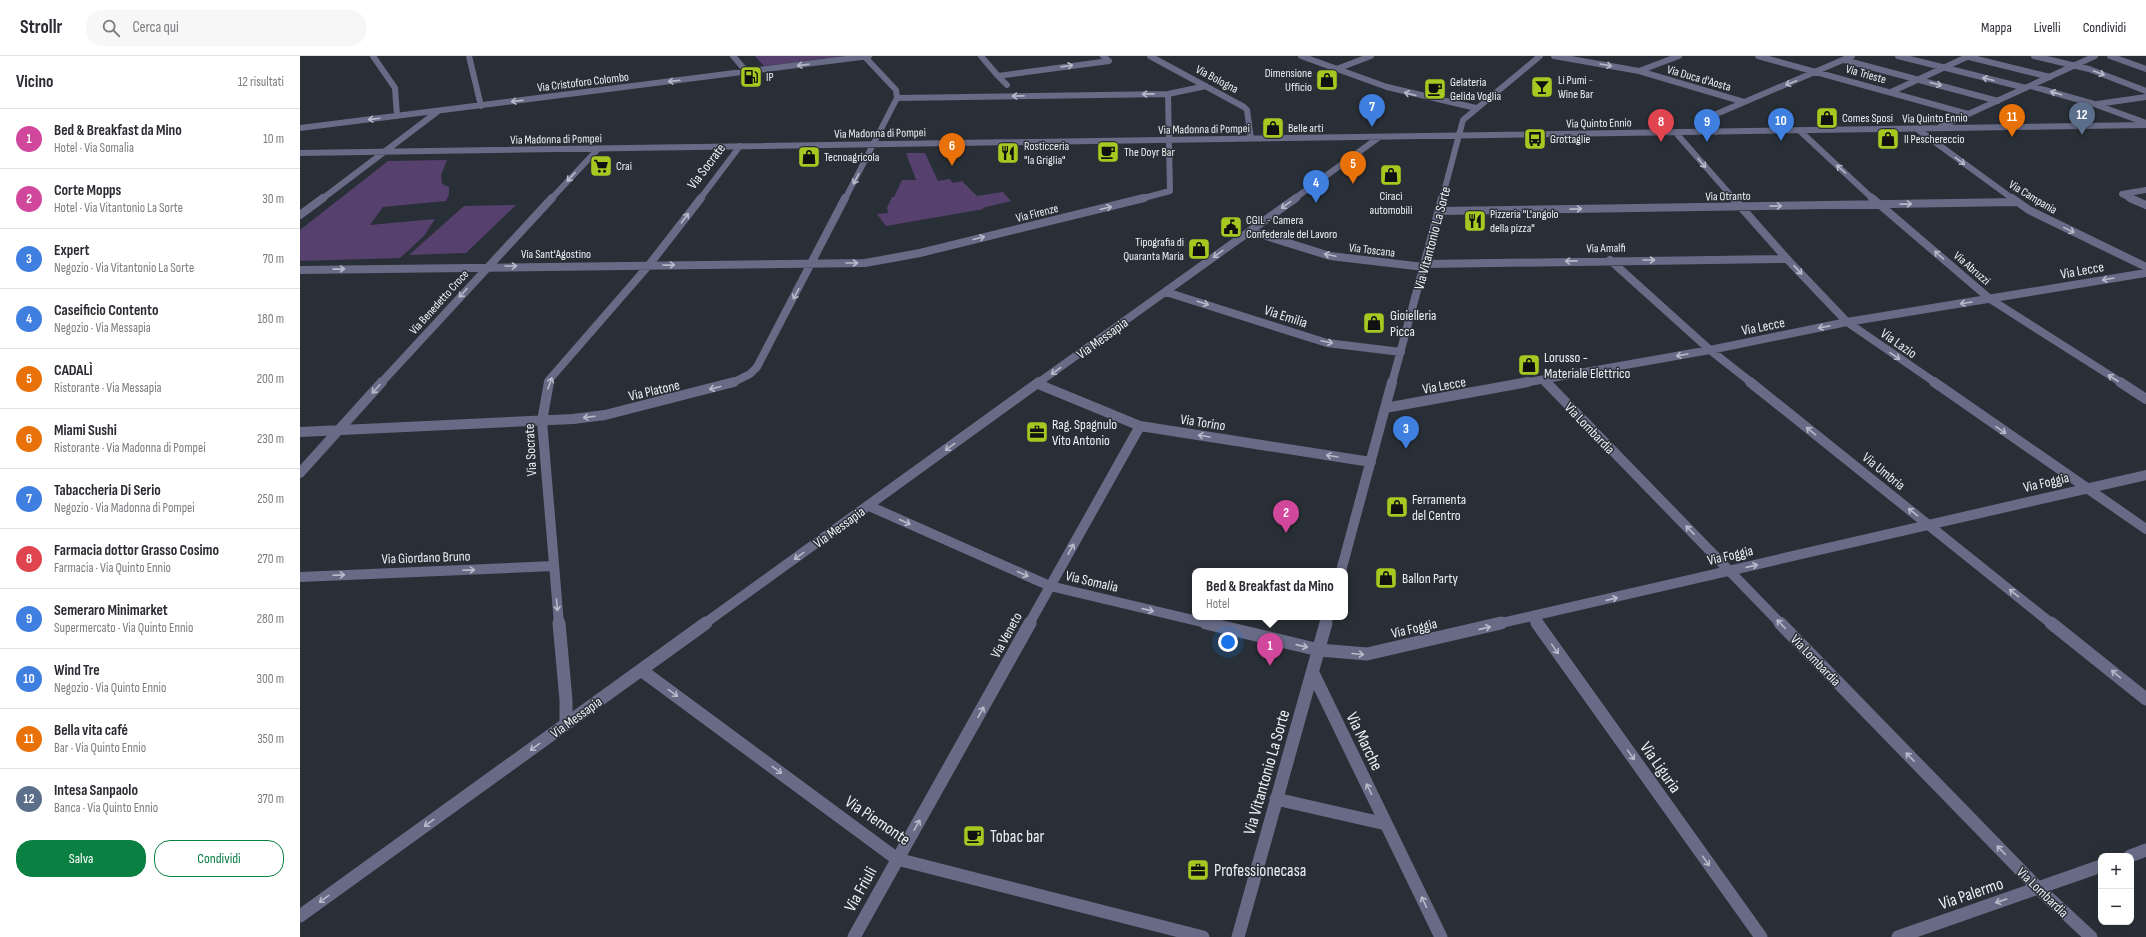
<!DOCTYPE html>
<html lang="it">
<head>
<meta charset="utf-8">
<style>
	body { margin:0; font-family:"Sofia Sans Condensed",sans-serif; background:#f7f7f7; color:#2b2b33 }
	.controls { position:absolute; right:12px; bottom:12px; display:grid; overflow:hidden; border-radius:8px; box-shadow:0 4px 16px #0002 }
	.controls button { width:36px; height:36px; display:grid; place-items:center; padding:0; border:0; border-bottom:1px solid #e1e1e2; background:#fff; color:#2b2b33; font:20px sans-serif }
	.you { position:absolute; left:928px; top:586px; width:14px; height:14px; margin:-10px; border:3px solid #fff; border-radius:50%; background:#1a73e8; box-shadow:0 0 0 6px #1a73e833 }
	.badge { display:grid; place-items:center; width:26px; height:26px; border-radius:50%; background:#0b8043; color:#fff; font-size:13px; font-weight:700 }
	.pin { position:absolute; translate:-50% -33px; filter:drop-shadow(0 1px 2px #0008) }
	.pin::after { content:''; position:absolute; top:21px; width:14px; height:12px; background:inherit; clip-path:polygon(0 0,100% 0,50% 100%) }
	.popup { position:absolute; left:892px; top:512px; width:156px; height:52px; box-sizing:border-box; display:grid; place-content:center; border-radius:8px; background:#fff; filter:drop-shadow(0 1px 3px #0005); font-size:13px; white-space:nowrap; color:#7c7c81 }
	.popup b { font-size:15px; color:#2b2b33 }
	.popup::after { content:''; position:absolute; left:50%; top:100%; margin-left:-8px; border:8px solid transparent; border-top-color:#fff }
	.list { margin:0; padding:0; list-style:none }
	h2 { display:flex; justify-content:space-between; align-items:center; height:52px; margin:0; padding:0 16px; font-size:17px }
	h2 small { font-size:13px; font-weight:400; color:#7c7c81 }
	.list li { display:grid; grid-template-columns:26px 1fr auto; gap:12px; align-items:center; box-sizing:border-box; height:60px; padding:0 16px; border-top:1px solid #e1e1e2 }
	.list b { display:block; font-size:15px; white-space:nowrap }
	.list p { margin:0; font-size:13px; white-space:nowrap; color:#7c7c81 }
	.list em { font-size:13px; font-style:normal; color:#7c7c81 }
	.actions { display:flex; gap:8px; padding:12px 16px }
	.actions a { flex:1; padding:9px 0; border:1px solid #0b8043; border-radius:16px; text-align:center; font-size:14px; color:#0b8043 }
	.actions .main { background:#0b8043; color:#fff }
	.icon { flex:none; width:22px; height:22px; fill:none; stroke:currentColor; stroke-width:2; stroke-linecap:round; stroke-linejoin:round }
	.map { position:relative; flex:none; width:1846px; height:881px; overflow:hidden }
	header { display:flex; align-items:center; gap:24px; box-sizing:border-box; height:56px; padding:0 20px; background:#fff; border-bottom:1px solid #e1e1e2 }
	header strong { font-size:19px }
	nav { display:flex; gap:22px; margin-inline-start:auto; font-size:14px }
	.search { width:280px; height:36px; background:#f7f7f7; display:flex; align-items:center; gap:10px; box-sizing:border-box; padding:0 14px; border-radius:16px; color:#7c7c81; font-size:15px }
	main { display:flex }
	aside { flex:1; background:#fff }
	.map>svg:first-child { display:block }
	.green { fill:#56406e }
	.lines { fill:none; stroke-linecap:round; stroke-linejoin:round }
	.minor-far3 { stroke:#676b86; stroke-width:6 }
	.minor-far2 { stroke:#676b86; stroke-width:8 }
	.minor-far1 { stroke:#676b86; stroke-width:10 }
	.minor { stroke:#676b86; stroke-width:13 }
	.oneway { stroke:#b7bbc9 }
	.labels { text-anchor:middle; stroke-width:3; stroke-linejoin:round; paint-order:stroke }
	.far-poi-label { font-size:12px; fill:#ecf0f5; stroke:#292f36; text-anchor:start }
	.far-street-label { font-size:12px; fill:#ecf0f5; stroke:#292f36 }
	.street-label { font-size:14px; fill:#ecf0f5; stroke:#292f36 }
	.poi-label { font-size:14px; fill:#ecf0f5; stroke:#292f36; text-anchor:start }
	.near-street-label { font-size:17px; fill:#ecf0f5; stroke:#292f36 }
	.near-poi-label { font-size:17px; fill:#ecf0f5; stroke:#292f36; text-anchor:start }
</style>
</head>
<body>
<header>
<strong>Strollr</strong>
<div class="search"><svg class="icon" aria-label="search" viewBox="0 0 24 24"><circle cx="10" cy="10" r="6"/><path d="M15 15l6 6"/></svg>Cerca qui</div>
<nav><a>Mappa</a><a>Livelli</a><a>Condividi</a></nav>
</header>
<main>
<aside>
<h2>Vicino<small>12 risultati</small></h2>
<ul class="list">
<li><span class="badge" style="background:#d1479c">1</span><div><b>Bed &amp; Breakfast da Mino</b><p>Hotel · Via Somalia</p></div><em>10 m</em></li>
<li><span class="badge" style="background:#d1479c">2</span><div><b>Corte Mopps</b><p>Hotel · Via Vitantonio La Sorte</p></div><em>30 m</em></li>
<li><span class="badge" style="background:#3f7fe0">3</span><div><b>Expert</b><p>Negozio · Via Vitantonio La Sorte</p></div><em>70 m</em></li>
<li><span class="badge" style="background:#3f7fe0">4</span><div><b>Caseificio Contento</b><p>Negozio · Via Messapia</p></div><em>180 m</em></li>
<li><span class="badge" style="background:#e8710a">5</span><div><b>CADALÌ</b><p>Ristorante · Via Messapia</p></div><em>200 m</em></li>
<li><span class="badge" style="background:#e8710a">6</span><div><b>Miami Sushi</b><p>Ristorante · Via Madonna di Pompei</p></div><em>230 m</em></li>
<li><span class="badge" style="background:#3f7fe0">7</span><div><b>Tabaccheria Di Serio</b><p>Negozio · Via Madonna di Pompei</p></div><em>250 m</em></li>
<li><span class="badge" style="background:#e0444e">8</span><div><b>Farmacia dottor Grasso Cosimo</b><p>Farmacia · Via Quinto Ennio</p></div><em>270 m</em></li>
<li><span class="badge" style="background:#3f7fe0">9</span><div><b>Semeraro Minimarket</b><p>Supermercato · Via Quinto Ennio</p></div><em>280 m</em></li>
<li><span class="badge" style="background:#3f7fe0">10</span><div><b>Wind Tre</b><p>Negozio · Via Quinto Ennio</p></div><em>300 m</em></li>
<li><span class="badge" style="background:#e8710a">11</span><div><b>Bella vita café</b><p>Bar · Via Quinto Ennio</p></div><em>350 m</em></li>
<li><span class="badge" style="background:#5c6f8a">12</span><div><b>Intesa Sanpaolo</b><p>Banca · Via Quinto Ennio</p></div><em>370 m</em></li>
</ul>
<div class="actions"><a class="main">Salva</a><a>Condividi</a></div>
</aside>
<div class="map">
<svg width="1846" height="881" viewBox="0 0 1846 881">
	<rect width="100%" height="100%" fill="#292f36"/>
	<path class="green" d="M 455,0 L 543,0 L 464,10 Z
		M 606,97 L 625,97 L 638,125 L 649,123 L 653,127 L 662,125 L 677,140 L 703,136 L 711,145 L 682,152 L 684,153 L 586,170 L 577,158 L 588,157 L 587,152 L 592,141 L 594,141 L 602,124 L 616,124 Z
		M 147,104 L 141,119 L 142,128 L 149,131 L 149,138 L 146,145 L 83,151 L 70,169 L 135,163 L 124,180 L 100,202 L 0,205 L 0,174 L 88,105 Z
		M 216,149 L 166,197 L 109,199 L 164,150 Z"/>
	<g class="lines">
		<path class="minor-far3" d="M 73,0 L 95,32 L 97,60
			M 169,0 L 181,50
			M 433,0 L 447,16
			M 681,0 L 698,20 L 809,5 L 803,0
			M 850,0 L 944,51 L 947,54 L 951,83
			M 1001,0 L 1087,31 L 1176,52
			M 1254,0 L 1339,15 L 1444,46
			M 1458,0 L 1668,58
			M 1598,0 L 1726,32
			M 1665,0 L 1750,21
			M 1734,0 L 1789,13 L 1846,35
			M 1810,0 L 1846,13
			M 1544,4 L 1698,45
			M 1034,14 L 1071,0
			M 1339,15 L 1379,0
			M 698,20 L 707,29
			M 1731,30 L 1794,48 L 1846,67
			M 1591,36 L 1669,0
			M 868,38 L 906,30
			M 597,42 L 868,38 L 870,135 L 840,143
			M 1797,48 L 1846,41
			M 1640,71 L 1795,0
			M 0,72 L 569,0
			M 1617,73 L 1713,143
			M 1500,75 L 1573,143
			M 1416,76 L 1411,66 L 1414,59 L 1552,0
			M 1376,77 L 1434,143
			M 0,97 L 1846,69
			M 22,143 L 137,56
			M 251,143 L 298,93
			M 400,143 L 440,90
			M 545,143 L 597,42 L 596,34 L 565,1
			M 994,143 L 1078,82
			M 1142,143 L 1163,64 L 1240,0
			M 1832,143 L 1822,138 L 1846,134"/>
		<path class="minor-far2" d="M 1433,142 L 1487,203 L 1547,266 L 1636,327
			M 1572,142 L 1690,243 L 1822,327
			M 1712,142 L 1729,154 L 1846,211
			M 1830,142 L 1846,149
			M 1139,155 L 1717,146
			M 0,159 L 23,142
			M 950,175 L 1030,200 L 1124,211
			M 1310,204 L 1410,294 L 1452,327
			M 1125,208 L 1487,203
			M 0,214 L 565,207 L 620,197 L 844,142
			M 866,236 L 1027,287 L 1101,296
			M 1244,324 L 1247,327
			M 81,327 L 252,142
			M 248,327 L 249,324 L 349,209 L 401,142
			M 432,327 L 450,318 L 457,311 L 545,142
			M 738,327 L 996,142
			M 1092,327 L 1142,142
			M 1223,327 L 1410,294 L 1547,266 L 1846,217"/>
		<path class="minor-far1" d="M 249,326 L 242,365 L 259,568
			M 1246,326 L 1481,568
			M 1450,326 L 1752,568
			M 1634,326 L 1846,473
			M 1820,326 L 1846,343
			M 738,328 L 840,370 L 1071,406
			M 1085,352 L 1228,326
			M 0,376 L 273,363 L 305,359 L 434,326
			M 0,417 L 82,326
			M 569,450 L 750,530 L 910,568
			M 1041,515 L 1092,326
			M 0,521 L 254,510
			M 1233,561 L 1238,568
			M 404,568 L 739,326
			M 729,568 L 840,370
			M 1026,568 L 1028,561
			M 1197,568 L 1846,419"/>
		<path class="minor" d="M 259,567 L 266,644 L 266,668
			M 906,567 L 1019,594 L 1067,598 L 1201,567
			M 1237,567 L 1461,881
			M 1480,567 L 1738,832 L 1791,881
			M 1751,567 L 1846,643
			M 341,614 L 597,803 L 903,881
			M 1013,617 L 1141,881
			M 976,743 L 1086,768
			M 1830,800 L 1846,794
			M 0,860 L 406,567
			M 554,881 L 730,567
			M 938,881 L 1026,567
			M 1598,881 L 1801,810"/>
	</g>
	<defs><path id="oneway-shaft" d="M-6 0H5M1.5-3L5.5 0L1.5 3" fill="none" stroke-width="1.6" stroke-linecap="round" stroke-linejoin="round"/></defs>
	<g class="oneway">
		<use href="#oneway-shaft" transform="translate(503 9) rotate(173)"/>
		<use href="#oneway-shaft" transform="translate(1306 9) rotate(10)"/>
		<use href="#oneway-shaft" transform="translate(767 10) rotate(-8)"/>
		<use href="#oneway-shaft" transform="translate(1799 17) rotate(21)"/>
		<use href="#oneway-shaft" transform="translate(1688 23) rotate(-166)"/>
		<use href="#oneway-shaft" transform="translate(374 25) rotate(173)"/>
		<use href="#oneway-shaft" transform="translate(1491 27) rotate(158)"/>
		<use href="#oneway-shaft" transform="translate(1636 28) rotate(15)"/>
		<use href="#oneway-shaft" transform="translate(1756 37) rotate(-164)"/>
		<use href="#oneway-shaft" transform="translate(848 38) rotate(179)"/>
		<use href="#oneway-shaft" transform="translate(1110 38) rotate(-165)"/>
		<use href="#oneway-shaft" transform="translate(718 40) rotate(179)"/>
		<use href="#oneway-shaft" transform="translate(217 45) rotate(173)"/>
		<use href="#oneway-shaft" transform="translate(74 63) rotate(173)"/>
		<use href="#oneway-shaft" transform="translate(1660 105) rotate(36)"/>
		<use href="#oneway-shaft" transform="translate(1402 107) rotate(49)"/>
		<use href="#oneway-shaft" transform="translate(1541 113) rotate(-138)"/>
		<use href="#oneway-shaft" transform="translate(271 121) rotate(133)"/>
		<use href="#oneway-shaft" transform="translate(556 123) rotate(117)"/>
		<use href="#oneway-shaft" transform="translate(1606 148) rotate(-1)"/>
		<use href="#oneway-shaft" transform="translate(986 149) rotate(144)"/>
		<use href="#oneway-shaft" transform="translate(1476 150) rotate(-1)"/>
		<use href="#oneway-shaft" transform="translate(806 152) rotate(-14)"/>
		<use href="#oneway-shaft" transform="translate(1276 153) rotate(-1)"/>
		<use href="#oneway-shaft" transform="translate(385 162) rotate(-53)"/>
		<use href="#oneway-shaft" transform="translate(1769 174) rotate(26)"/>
		<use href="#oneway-shaft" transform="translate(679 182) rotate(-14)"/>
		<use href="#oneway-shaft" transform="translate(918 198) rotate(144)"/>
		<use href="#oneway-shaft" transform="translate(1030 199) rotate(-168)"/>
		<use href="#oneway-shaft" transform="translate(1639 199) rotate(-139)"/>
		<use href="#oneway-shaft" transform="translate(1349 204)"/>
		<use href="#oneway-shaft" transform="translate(1271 205) rotate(179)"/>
		<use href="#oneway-shaft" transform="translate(552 207)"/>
		<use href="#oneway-shaft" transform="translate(369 209) rotate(-1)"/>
		<use href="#oneway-shaft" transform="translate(211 210)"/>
		<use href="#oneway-shaft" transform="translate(39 213) rotate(-1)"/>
		<use href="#oneway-shaft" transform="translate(1498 214) rotate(47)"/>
		<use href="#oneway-shaft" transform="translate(1808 223) rotate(170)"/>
		<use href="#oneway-shaft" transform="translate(163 237) rotate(132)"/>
		<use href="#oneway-shaft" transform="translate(496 238) rotate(118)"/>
		<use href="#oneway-shaft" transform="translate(903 247) rotate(18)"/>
		<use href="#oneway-shaft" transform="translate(1666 247) rotate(171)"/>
		<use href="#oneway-shaft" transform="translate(1524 271) rotate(169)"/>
		<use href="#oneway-shaft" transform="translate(1027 286) rotate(12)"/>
		<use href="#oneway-shaft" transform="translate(1382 299) rotate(170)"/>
		<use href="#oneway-shaft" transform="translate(1595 300) rotate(35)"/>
		<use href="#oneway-shaft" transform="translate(756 315) rotate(144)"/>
		<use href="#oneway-shaft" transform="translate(1813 322) rotate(-147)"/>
		<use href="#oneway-shaft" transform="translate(250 327) rotate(-70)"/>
		<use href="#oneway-shaft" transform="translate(415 332) rotate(166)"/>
		<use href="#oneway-shaft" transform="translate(76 333) rotate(132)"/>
		<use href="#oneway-shaft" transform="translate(289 361) rotate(173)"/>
		<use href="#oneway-shaft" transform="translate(1701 374) rotate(35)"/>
		<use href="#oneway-shaft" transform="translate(1511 375) rotate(-141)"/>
		<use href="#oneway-shaft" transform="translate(904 380) rotate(-171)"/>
		<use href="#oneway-shaft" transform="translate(650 391) rotate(144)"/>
		<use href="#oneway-shaft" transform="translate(1032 400) rotate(-171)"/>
		<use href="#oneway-shaft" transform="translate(1613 456) rotate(-141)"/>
		<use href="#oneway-shaft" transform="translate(605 466) rotate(24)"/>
		<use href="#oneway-shaft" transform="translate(1390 474) rotate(-134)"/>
		<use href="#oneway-shaft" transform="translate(771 493) rotate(-61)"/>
		<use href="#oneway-shaft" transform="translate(499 500) rotate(144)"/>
		<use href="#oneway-shaft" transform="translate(1452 510) rotate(-13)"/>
		<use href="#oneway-shaft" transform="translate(169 514) rotate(-2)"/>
		<use href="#oneway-shaft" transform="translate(723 518) rotate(24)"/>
		<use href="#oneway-shaft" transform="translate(39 519) rotate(-2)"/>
		<use href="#oneway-shaft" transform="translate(1714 537) rotate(-141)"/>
		<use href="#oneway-shaft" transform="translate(1312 543) rotate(-13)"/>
		<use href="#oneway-shaft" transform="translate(257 549) rotate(85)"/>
		<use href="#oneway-shaft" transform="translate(848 554) rotate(13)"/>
		<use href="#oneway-shaft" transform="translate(1481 568) rotate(-134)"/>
		<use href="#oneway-shaft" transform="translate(1185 572) rotate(-13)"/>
		<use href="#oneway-shaft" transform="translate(1002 590) rotate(13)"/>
		<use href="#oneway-shaft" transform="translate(1255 593) rotate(55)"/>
		<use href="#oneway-shaft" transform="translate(1058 598) rotate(5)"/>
		<use href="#oneway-shaft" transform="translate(1816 618) rotate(-141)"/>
		<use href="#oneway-shaft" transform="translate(373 637) rotate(36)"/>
		<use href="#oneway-shaft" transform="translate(681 656) rotate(-61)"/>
		<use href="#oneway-shaft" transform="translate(235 691) rotate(144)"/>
		<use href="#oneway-shaft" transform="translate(1331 699) rotate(55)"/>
		<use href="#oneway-shaft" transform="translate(1610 701) rotate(-134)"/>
		<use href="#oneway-shaft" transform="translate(477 714) rotate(36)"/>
		<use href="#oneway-shaft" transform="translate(1069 733) rotate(-116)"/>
		<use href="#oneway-shaft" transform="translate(129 767) rotate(144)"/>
		<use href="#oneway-shaft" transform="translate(617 769) rotate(-60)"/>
		<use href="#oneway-shaft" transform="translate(1701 794) rotate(-134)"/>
		<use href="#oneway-shaft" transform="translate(1406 805) rotate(55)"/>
		<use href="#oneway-shaft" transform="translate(24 843) rotate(144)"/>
		<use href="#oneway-shaft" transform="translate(1701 845) rotate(161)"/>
		<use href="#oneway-shaft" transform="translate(1124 846) rotate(-116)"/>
	</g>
	<defs>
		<g id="fuel-square" transform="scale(1.15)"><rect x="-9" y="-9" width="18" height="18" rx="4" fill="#a6c820" stroke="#292f36"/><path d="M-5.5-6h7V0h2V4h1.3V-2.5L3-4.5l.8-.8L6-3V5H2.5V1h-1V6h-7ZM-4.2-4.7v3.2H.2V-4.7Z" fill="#111"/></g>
		<g id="shop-square" transform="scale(1.15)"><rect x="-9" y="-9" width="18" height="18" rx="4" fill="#a6c820" stroke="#292f36"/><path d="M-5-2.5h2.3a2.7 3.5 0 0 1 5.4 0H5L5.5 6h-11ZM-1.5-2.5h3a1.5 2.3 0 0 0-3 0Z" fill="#111"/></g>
		<g id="bar-square" transform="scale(1.15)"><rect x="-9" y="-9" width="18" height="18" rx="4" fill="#a6c820" stroke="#292f36"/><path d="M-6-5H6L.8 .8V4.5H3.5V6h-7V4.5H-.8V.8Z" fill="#111"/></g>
		<g id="cafe-square" transform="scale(1.15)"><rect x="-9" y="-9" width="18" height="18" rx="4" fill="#a6c820" stroke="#292f36"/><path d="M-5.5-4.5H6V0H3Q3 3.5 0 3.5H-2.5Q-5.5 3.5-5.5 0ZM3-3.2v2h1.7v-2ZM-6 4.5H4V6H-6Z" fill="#111"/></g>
		<g id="bus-square" transform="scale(1.15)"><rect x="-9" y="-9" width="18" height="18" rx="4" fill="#a6c820" stroke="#292f36"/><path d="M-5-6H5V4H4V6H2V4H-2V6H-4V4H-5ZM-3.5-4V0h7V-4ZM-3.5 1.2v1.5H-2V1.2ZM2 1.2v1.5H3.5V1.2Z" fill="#111"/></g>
		<g id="restaurant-square" transform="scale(1.15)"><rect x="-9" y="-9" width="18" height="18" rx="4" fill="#a6c820" stroke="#292f36"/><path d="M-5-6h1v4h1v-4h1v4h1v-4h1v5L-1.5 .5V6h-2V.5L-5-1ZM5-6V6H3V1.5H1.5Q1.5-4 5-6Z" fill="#111"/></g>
		<g id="supermarket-square" transform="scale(1.15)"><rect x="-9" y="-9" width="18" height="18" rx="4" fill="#a6c820" stroke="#292f36"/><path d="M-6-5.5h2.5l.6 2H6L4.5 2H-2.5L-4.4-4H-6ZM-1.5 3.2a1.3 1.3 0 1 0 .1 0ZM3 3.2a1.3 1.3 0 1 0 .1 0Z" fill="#111"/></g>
		<g id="civic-square" transform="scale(1.15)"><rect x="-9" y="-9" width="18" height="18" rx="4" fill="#a6c820" stroke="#292f36"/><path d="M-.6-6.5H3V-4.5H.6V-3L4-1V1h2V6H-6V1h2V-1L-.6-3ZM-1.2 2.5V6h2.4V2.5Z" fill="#111"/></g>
		<g id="office-square" transform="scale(1.15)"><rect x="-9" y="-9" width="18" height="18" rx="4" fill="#a6c820" stroke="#292f36"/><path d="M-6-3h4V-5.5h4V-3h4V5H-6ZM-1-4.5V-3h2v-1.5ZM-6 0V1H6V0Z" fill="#111"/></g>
	</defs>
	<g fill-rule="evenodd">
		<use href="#fuel-square" x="451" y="21"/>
		<use href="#shop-square" x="1027" y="24"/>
		<use href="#bar-square" x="1242" y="31"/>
		<use href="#cafe-square" x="1135" y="33"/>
		<use href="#shop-square" x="1527" y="62"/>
		<use href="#shop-square" x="973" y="72"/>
		<use href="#bus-square" x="1235" y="83"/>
		<use href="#shop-square" x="1588" y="83"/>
		<use href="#cafe-square" x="808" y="96"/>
		<use href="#restaurant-square" x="708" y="97"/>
		<use href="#shop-square" x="509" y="101"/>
		<use href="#supermarket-square" x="301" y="110"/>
		<use href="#shop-square" x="1091" y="119"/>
		<use href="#restaurant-square" x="1175" y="165"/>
		<use href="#civic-square" x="931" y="171"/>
		<use href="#shop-square" x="899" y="193"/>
		<use href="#shop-square" x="1074" y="267"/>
		<use href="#shop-square" x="1229" y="309"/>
		<use href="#office-square" x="737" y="376"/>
		<use href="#shop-square" x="1097" y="451"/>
		<use href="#shop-square" x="1086" y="522"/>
		<use href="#cafe-square" x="674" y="780"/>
		<use href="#office-square" x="898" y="814"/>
	</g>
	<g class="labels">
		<g class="far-poi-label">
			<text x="1012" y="21" text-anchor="end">Dimensione<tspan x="1012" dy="14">Ufficio</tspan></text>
			<text x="466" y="25">IP</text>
			<text x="1258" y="28">Li Pumi -<tspan x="1258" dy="14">Wine Bar</tspan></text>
			<text x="1150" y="30">Gelateria<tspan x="1150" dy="14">Gelida Voglia</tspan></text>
			<text x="1542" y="66">Comes Sposi</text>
			<text x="988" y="76">Belle arti</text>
			<text x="1250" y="87">Grottaglie</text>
			<text x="1604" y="87">Il Peschereccio</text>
			<text x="724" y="94">Rosticceria<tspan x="724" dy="14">"la Griglia"</tspan></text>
			<text x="824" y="100">The Doyr Bar</text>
			<text x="524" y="105">Tecnoagricola</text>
			<text x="316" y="114">Crai</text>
			<text x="1091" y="144" text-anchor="middle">Ciracì<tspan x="1091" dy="14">automobili</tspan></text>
			<text x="1190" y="162">Pizzeria "L'angolo<tspan x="1190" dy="14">della pizza"</tspan></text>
			<text x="946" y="168">CGIL - Camera<tspan x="946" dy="14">Confederale del Lavoro</tspan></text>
			<text x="884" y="190" text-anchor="end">Tipografia di<tspan x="884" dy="14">Quaranta Maria</tspan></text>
		</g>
		<g class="far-street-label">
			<text transform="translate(1566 18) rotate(16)" y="4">Via Trieste</text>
			<text transform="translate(1399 22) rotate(16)" y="4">Via Duca d'Aosta</text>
			<text transform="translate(917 23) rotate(28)" y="4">Via Bologna</text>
			<text transform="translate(283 26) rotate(-7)" y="4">Via Cristoforo Colombo</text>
			<text transform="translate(1635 62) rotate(-1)" y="4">Via Quinto Ennio</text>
			<text transform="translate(1299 67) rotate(-1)" y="4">Via Quinto Ennio</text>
			<text transform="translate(904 73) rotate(-1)" y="4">Via Madonna di Pompei</text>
			<text transform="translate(580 77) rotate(-1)" y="4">Via Madonna di Pompei</text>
			<text transform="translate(256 83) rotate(-1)" y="4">Via Madonna di Pompei</text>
			<text transform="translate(1428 140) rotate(-1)" y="4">Via Otranto</text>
			<text transform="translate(1733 141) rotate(31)" y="4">Via Campania</text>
			<text transform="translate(737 157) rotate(-14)" y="4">Via Firenze</text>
			<text transform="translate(1306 192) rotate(-1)" y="4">Via Amalfi</text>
			<text transform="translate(1072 194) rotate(7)" y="4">Via Toscana</text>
			<text x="256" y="202">Via Sant'Agostino</text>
			<text transform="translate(1672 212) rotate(41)" y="4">Via Abruzzi</text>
			<text transform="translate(139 246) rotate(-48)" y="4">Via Benedetto Croce</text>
		</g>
		<g class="street-label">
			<text transform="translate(406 110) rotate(-53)" y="5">Via Socrate</text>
			<text transform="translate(1132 182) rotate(-75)" y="5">Via Vitantonio La Sorte</text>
			<text transform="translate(1782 214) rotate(-10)" y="5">Via Lecce</text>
			<text transform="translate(986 260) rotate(18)" y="5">Via Emilia</text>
			<text transform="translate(1463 270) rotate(-11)" y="5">Via Lecce</text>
			<text transform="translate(802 282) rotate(-36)" y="5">Via Messapia</text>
			<text transform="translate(1599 287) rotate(35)" y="5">Via Lazio</text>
			<text transform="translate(1144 329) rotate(-10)" y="5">Via Lecce</text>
			<text transform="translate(354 334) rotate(-13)" y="5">Via Platone</text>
			<text transform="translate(903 366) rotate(9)" y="5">Via Torino</text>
			<text transform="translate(1290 372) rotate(46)" y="5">Via Lombardia</text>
			<text transform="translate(230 394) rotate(-93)" y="5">Via Socrate</text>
			<text transform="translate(1584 415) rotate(39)" y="5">Via Umbria</text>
			<text transform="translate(1746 426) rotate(-13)" y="5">Via Foggia</text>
			<text transform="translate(539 471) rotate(-36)" y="5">Via Messapia</text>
			<text transform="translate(1430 499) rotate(-13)" y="5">Via Foggia</text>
			<text transform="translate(126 501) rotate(-2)" y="5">Via Giordano Bruno</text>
			<text transform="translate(792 525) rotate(13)" y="5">Via Somalia</text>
			<text transform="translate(1114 572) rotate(-13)" y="5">Via Foggia</text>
			<text transform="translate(706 579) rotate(-61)" y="5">Via Veneto</text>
			<text transform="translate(1516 604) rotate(46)" y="5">Via Lombardia</text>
			<text transform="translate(276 661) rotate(-36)" y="5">Via Messapia</text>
			<text transform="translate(1743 836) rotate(44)" y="5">Via Lombardia</text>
		</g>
		<g class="poi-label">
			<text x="1090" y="264">Gioielleria<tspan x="1090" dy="16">Picca</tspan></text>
			<text x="1244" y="306">Lorusso -<tspan x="1244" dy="16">Materiale Elettrico</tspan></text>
			<text x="752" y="373">Rag. Spagnulo<tspan x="752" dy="16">Vito Antonio</tspan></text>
			<text x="1112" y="448">Ferramenta<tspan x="1112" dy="16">del Centro</tspan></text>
			<text x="1102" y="527">Ballon Party</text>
		</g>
		<g class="near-street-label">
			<text transform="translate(1065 685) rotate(64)" y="6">Via Marche</text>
			<text transform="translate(1361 711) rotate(55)" y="6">Via Liguria</text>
			<text transform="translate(966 716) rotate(-74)" y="6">Via Vitantonio La Sorte</text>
			<text transform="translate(578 764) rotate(34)" y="6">Via Piemonte</text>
			<text transform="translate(560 833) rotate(-61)" y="6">Via Friuli</text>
			<text transform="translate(1671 837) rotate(-19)" y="6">Via Palermo</text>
		</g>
		<g class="near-poi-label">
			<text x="690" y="786">Tobac bar</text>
			<text x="914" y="820">Professionecasa</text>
		</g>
	</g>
</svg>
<div class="controls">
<button>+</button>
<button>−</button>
</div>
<div class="you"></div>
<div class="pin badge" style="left:970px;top:610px;background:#d1479c">1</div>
<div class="popup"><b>Bed &amp; Breakfast da Mino</b>Hotel</div>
<div class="pin badge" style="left:986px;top:477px;background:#d1479c">2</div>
<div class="pin badge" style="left:1106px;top:393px;background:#3f7fe0">3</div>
<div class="pin badge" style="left:1016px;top:147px;background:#3f7fe0">4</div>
<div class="pin badge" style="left:1053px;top:128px;background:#e8710a">5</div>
<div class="pin badge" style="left:652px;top:110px;background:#e8710a">6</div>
<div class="pin badge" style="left:1072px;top:71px;background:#3f7fe0">7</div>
<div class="pin badge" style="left:1361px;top:86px;background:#e0444e">8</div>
<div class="pin badge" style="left:1407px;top:86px;background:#3f7fe0">9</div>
<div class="pin badge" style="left:1481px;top:85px;background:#3f7fe0">10</div>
<div class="pin badge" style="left:1712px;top:81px;background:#e8710a">11</div>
<div class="pin badge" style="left:1782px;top:79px;background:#5c6f8a">12</div>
</div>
</main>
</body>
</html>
